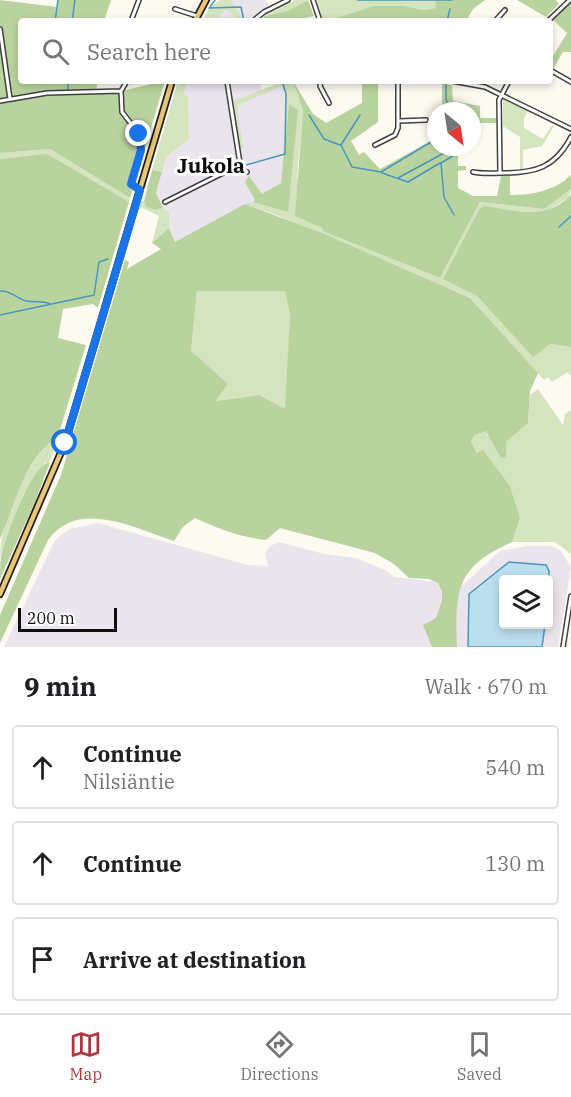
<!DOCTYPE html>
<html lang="en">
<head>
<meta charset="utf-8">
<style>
	body { margin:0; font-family:"IBM Plex Serif",serif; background:#f2f2f2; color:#202124 }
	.controls { position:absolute; right:18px; bottom:18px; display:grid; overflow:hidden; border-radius:6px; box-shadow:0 3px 9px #0003 }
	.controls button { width:54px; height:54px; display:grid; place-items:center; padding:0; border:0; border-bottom:2px solid #e0e0e0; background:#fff; color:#202124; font:30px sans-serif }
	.compass { position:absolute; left:427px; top:102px; width:54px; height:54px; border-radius:50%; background:#fff; box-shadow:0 3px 9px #0003; rotate:150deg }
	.scale { position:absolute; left:18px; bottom:15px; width:99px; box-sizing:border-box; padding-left:6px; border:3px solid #0e0e0e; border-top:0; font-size:16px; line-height:21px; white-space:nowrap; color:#0e0e0e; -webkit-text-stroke:4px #fff; paint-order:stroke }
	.stop { position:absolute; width:18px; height:18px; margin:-14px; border:4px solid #1a73e8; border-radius:50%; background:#fff }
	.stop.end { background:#1a73e8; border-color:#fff; box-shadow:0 2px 6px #0008 }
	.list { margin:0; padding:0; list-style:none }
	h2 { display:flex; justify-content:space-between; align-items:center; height:78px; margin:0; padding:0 24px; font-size:26px }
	h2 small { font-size:20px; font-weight:400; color:#757577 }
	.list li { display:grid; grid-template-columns:39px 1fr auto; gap:18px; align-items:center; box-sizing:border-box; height:84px; margin:0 12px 12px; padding:0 12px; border:2px solid #e0e0e0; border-radius:6px }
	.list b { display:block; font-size:22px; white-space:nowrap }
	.list p { margin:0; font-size:20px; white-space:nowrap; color:#757577 }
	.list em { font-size:20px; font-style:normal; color:#757577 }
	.icon { flex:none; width:33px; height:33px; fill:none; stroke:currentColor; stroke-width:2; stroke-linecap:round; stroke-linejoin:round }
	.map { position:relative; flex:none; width:571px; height:647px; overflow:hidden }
	.search { position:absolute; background:#fff; box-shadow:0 3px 9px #0003; left:18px; right:18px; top:18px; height:66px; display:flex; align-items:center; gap:15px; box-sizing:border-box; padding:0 21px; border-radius:6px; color:#757577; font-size:22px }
	.sheet { height:366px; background:#fff }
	nav { display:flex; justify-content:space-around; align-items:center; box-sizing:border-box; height:84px; border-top:2px solid #e0e0e0; background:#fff; font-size:16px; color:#757577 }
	nav a { display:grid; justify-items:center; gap:3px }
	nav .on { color:#ae3642 }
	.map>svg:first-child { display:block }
	.industrial { fill:#eae4ec; fill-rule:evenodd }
	.green { fill:#d4e4be }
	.forest { fill:#b9d39f; fill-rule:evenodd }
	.water { fill:#bbdfef; stroke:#4b96be; stroke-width:1.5 }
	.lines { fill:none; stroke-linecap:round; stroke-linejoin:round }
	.stream { stroke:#4b96be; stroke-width:1.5 }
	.minor-casing { stroke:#414141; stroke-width:6 }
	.major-casing { stroke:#1f1f1f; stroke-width:8 }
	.minor { stroke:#fff; stroke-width:3 }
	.major { stroke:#e9c676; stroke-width:4.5 }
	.route { stroke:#1a73e8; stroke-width:8 }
	.labels { text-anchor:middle; stroke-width:6; stroke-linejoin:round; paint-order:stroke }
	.neighbourhood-label { font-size:21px; font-weight:bold; fill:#0e0e0e; stroke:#fff }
</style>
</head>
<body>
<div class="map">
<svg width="571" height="647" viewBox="0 0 571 647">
	<rect width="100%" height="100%" fill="#fdfaf1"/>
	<path class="industrial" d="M 230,0 L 266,0 L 271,8 L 253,21 L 218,21 Z
		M 188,81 L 261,81 L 261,91 L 282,86 L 286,94 L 283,152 L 281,156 L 283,159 L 281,183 L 253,202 L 175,242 L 169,228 L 169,214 L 163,208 L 156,193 L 167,156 L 189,139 L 182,93 Z
		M 98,523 L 248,565 L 268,566 L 265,554 L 270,546 L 279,542 L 324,554 L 356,558 L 387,571 L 394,577 L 463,585 L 500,551 L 527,546 L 551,546 L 560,550 L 571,567 L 558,647 L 4,647 L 55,540 L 70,529 ZM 504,580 L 548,580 L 548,624 L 504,624 Z"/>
	<path class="green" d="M 220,0 L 231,0 L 244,21 L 237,21 L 231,13 L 224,10 L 218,21 L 202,21 L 209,8 Z
		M 295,0 L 308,0 L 287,11 L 265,16 Z
		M 317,0 L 435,0 L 437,8 L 423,10 L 405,6 L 323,21 Z
		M 178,81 L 188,81 L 183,93 L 188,98 L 189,139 L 167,156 L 162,172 L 152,170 Z
		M 275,81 L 293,81 L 303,111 L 297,178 L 405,264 L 440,278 L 480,202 L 544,209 L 571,189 L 569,197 L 547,211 L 533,214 L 481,208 L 469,232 L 463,288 L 477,296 L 533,356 L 550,344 L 571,347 L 571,376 L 568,372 L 552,382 L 548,377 L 544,380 L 470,298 L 279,216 L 245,204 L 253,202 L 288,211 L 289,104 L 281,183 L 286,94 L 281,86 L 239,105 L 237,109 L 243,148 L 241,150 L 238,151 L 230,102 L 277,84 Z
		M 503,97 L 528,111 L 524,118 L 524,128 L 543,139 L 552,125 L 554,126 L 542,146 L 523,150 L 523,170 L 520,170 L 520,137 L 503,126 Z
		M 50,149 L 130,198 L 129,202 L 47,155 L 0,159 L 0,153 Z
		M 144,201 L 146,207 L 156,210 L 163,208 L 169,213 L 169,228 L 152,243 L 159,216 L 143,208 L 134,211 L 137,202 Z
		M 197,291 L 285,291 L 290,316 L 286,410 L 259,395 L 214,401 L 191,351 Z
		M 538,389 L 563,425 L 565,414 L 571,410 L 571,554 L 555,542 L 512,542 L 520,518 L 510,486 L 483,451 L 477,453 L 471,443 L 475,435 L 486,431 L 488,436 L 506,442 L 528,423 L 530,395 Z
		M 50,443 L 55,446 L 50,462 L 45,463 L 23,495 L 0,557 C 0,523 24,465 50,443 Z"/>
	<path class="forest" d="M 0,0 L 57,7 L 58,0 L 111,0 L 104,21 L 21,21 L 21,81 L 98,81 L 96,90 L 47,92 L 10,98 L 121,91 L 165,81 L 130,198 L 50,149 L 0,153 Z
		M 308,0 L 314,16 L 295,21 L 258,21 L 265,16 L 287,11 Z
		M 435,0 L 485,0 L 473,9 L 466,21 L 430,21 L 430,18 L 327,21 L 374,6 L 405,6 L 423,10 L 436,8 Z
		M 517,0 L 556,0 L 559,4 L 546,17 Z
		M 571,3 L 571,52 L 563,52 L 553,69 L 550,61 L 567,33 L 553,20 Z
		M 293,81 L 313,114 L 326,123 L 362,103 L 362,81 L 378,83 L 378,122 L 351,141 L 359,155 L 364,152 L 380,169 L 436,138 L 436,147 L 471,147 L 470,151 L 458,151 L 458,166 L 466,166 L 466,170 L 458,171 L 458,188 L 473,196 L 497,196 L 501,176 L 510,176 L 510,195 C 533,195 554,191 571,175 L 571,189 L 544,209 L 480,202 L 440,278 L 323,231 L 323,228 L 295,216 L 303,111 Z
		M 442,84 L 452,85 L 453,101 L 480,106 L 480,118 L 497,118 L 496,123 L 479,123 L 472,145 L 472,111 L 442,111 Z
		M 289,104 L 298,110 L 288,212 L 253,202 L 255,200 L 245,182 L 249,176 L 262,194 L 281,183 Z
		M 47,154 L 129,202 L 98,308 L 93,304 L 63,309 L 58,338 L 86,345 L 55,446 L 50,443 C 22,466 14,507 0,539 L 0,159 Z
		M 152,170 L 162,172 L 156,193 L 163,208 L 156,210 L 146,207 L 144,201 Z
		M 571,195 L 571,347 L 550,344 L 533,357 L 477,296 L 443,279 L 480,208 L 485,206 C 518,211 545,221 571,195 Z
		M 245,204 L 322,233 L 470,298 L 538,373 L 530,391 L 528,423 L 506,442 L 506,457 L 501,458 L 486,431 L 475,435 L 471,442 L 477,453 L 483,450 L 510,486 L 520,518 L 512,542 C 456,567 455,589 457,647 L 432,647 L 423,625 L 436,618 L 442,601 L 442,591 L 438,583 L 429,579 L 409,578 L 394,564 L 375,553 L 280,528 L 266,540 C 240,537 219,529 195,518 L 183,527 L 174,541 C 135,528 78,498 48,540 L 0,643 L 0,615 L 61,475 L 125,260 L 129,262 L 127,269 L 161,249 L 152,243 L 169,228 L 175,242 ZM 197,291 L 285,291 L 290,316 L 285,409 L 259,395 L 215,401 L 228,384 L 191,351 Z
		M 50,462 L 35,502 L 0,579 C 0,572 0,563 1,556 C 6,537 30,466 50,462 Z"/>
	<path class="water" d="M 509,562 L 546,565 L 549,571 L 549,587 L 548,580 L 504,580 L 504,624 L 545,625 L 542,647 L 468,647 L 469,594 Z"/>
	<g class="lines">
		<path class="stream" d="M 358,0 L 452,0
			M 210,7 L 215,0
			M 209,8 L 241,7 L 244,21
			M 55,21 L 58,0
			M 72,21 L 75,0
			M 447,21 L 450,9
			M 68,81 L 68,90
			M 446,83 L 446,99 L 451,111
			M 309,115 L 324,139 L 340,145
			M 360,115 L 341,145 L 352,167 L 381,172 L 436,139
			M 246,165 L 285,154 L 286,94 L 282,81
			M 382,173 L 408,182 L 440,163
			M 398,178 L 455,147
			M 454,215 L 444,197 L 441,163 L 456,154 L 457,147
			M 559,227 L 571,216
			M 0,291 C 11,290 17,299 27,301 C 34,303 43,300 50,304
			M 0,315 L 94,295 L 99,262 L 108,259"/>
		<g class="minor-casing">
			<path id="minor" d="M 313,0 L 320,21
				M 175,9 L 197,16
				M 131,21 L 139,0
				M 253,21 L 264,12 L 288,0
				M 495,21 L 505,10
				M 548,21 L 570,0
				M 0,29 L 10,99
				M 550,70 L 571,82
				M 227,81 L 241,170 L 247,172
				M 321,81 L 320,86 L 329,103
				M 452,81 L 485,87 L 571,129
				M 121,91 L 122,112 L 139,134 L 141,150 L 131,184 L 140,190
				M 121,91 L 127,81
				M 0,101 L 47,93 L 121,91
				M 399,121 L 426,120
				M 375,145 L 395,135 L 398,128 L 398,81
				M 473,172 C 483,174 492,173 502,173 C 535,173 555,168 571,137
				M 500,173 L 499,100 L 509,81
				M 165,202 L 239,165
				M 563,647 L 571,596"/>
		</g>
		<g class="major-casing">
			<path id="major" d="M 195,21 L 206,0
				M 0,594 L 65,443 L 172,81"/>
		</g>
		<use href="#minor" class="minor"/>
		<use href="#major" class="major"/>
	</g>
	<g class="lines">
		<path class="route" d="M 65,443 L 140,190 L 131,184 L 141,150 L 139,134"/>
	</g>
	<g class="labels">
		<g class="neighbourhood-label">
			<text x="211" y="173">Jukola</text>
		</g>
	</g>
</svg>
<div class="controls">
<button><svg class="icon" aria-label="layers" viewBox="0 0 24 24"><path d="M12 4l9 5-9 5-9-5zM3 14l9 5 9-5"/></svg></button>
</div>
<svg class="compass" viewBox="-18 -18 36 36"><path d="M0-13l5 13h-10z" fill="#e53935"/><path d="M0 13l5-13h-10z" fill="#757577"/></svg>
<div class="scale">200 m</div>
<div class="stop" style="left:65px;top:443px"></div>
<div class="stop end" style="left:139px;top:134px"></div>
<div class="search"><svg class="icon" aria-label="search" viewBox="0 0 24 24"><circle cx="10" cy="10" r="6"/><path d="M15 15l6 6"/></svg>Search here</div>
</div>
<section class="sheet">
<h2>9 min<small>Walk · 670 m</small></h2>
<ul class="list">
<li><svg class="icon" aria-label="ahead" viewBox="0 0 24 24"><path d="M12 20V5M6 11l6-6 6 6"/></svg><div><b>Continue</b><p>Nilsiäntie</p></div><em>540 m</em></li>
<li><svg class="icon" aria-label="ahead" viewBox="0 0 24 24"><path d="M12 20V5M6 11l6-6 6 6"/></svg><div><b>Continue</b></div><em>130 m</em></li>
<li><svg class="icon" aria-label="arrive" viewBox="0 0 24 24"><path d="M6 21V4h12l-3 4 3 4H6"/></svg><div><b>Arrive at destination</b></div></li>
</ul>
</section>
<nav>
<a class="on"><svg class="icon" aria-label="map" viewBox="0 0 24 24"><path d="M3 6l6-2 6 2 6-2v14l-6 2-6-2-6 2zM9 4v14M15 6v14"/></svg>Map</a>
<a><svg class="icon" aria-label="directions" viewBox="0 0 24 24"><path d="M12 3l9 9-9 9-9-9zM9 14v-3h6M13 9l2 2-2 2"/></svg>Directions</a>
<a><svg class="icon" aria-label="saved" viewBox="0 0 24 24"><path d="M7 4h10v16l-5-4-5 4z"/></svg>Saved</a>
</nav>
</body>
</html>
